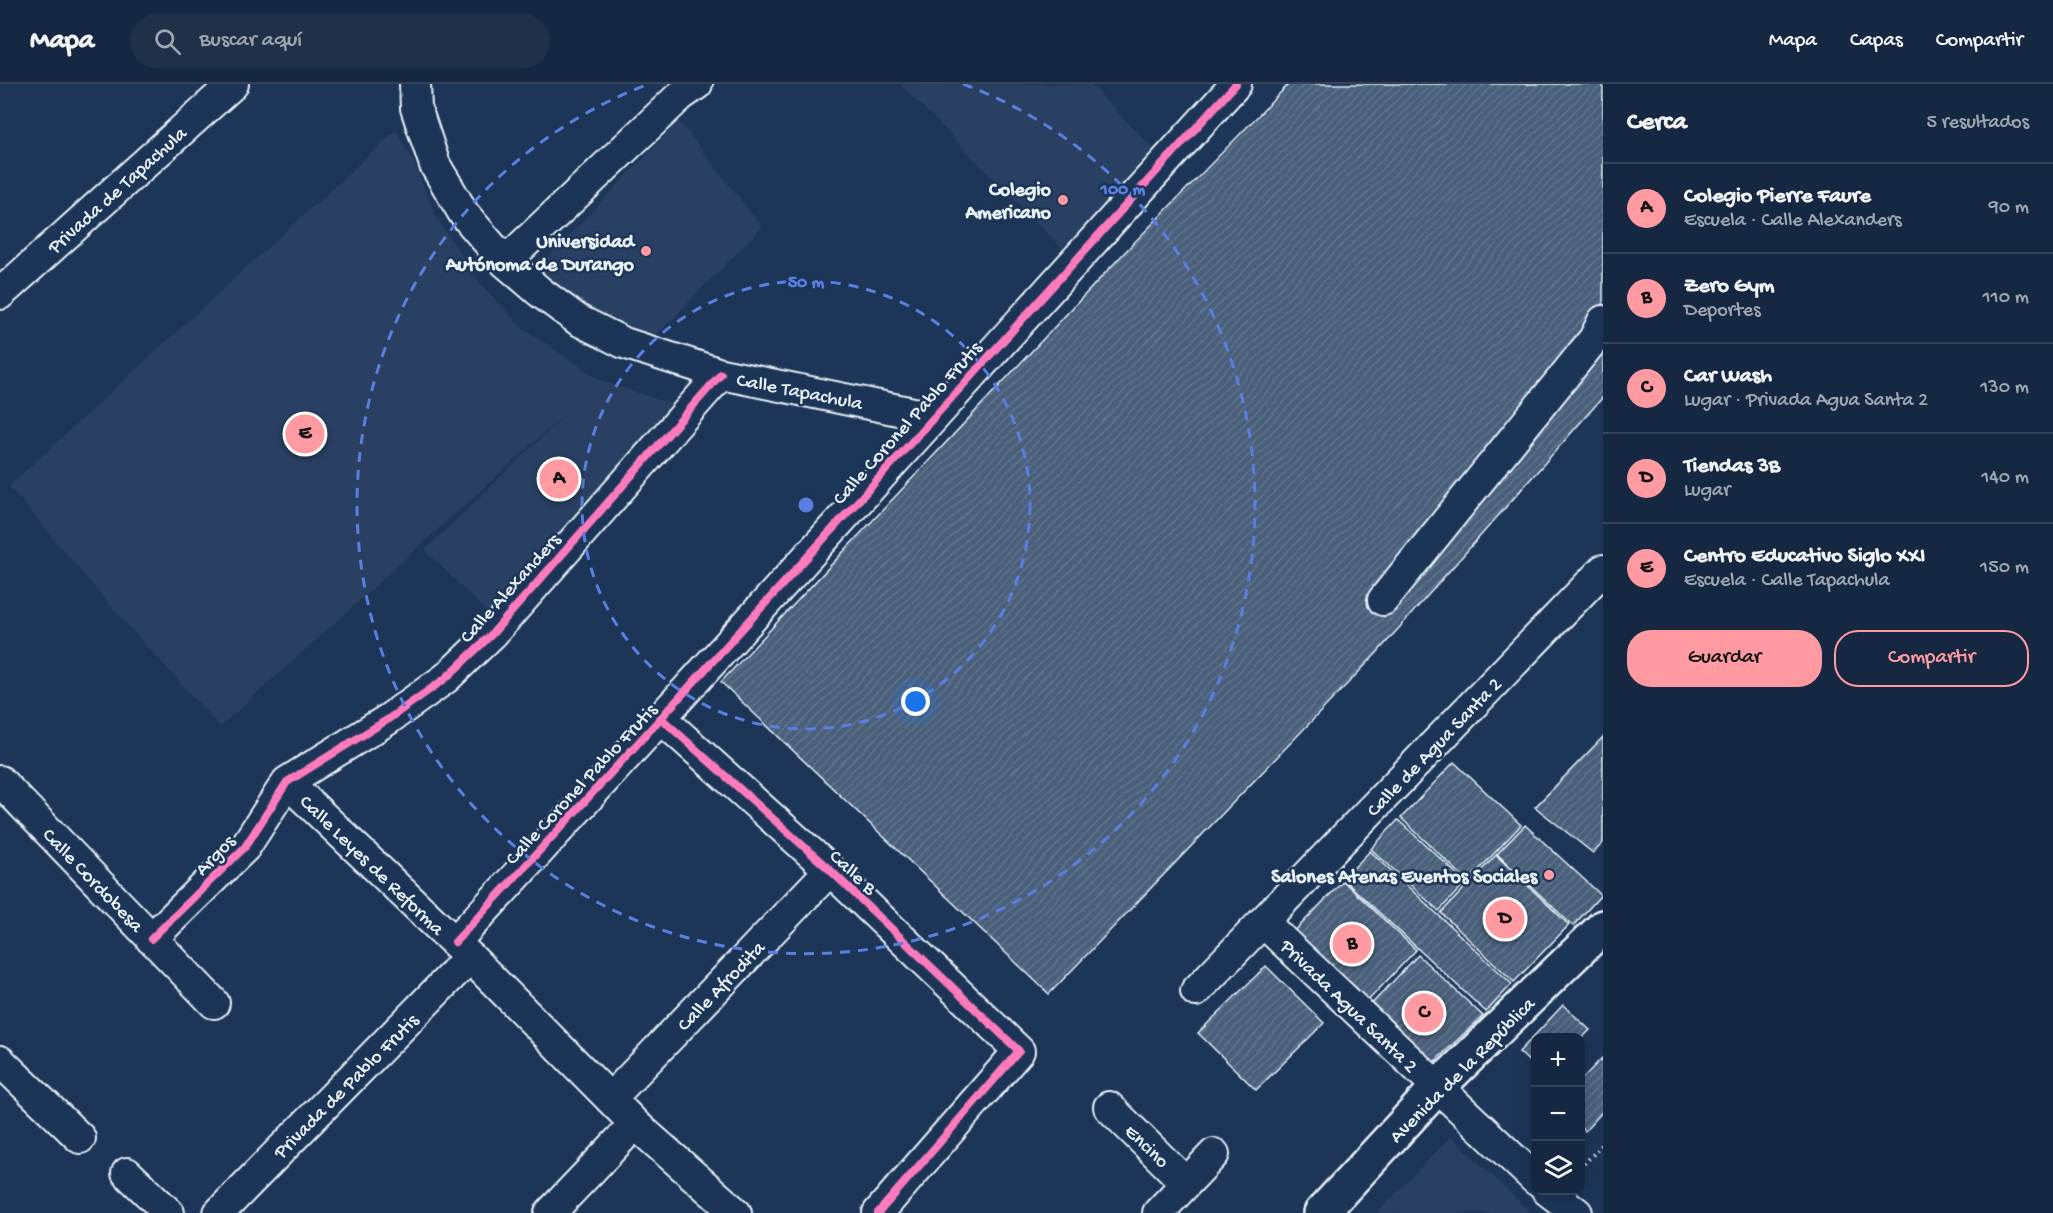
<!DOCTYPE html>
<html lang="es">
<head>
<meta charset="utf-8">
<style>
	body { margin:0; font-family:"Gochi Hand",sans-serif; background:#1f3048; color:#f1f3f6 }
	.controls { position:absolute; right:18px; bottom:18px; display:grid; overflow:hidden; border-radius:12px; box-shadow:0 3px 15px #0003 }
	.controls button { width:54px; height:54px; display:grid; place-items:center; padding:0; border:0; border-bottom:2px solid #35445a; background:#162841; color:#f1f3f6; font:30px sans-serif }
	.you { position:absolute; left:916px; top:618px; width:21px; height:21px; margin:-15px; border:4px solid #fff; border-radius:50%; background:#1a73e8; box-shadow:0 0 0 9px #1a73e833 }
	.badge { display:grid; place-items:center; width:39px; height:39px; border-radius:50%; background:#ff9aa2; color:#111; font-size:20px; font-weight:700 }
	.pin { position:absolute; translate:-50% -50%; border:3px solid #fff; box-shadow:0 2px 6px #0006 }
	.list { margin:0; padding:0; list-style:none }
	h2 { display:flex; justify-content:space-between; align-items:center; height:78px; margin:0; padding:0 24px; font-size:26px }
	h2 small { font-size:20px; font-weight:400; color:#9ea6b1 }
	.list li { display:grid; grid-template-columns:39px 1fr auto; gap:18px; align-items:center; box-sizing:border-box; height:90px; padding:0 24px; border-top:2px solid #35445a }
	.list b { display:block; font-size:22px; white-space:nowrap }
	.list p { margin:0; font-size:20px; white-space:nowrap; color:#9ea6b1 }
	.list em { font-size:20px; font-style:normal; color:#9ea6b1 }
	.actions { display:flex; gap:12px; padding:18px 24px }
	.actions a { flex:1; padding:14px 0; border:2px solid #ff9aa2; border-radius:24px; text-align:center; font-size:21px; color:#ff9aa2 }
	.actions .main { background:#ff9aa2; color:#111 }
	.icon { flex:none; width:33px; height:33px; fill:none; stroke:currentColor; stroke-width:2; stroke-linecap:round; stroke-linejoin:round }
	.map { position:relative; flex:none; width:1603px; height:1129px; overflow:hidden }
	header { display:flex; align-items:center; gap:36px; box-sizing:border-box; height:84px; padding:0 30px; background:#162841; border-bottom:2px solid #35445a }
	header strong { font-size:28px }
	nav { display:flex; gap:33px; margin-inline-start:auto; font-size:21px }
	.search { width:420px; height:54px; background:#1f3048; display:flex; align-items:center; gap:15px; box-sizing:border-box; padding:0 21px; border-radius:33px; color:#9ea6b1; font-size:22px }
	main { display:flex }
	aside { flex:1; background:#162841 }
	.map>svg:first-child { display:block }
	.built { fill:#2a4162 }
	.building { fill:url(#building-hatch); stroke:#e8f1f8; stroke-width:1.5 }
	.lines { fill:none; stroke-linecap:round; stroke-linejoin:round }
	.minor-casing { stroke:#e8f1f8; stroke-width:34 }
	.major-casing { stroke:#e8f1f8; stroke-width:38 }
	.path { stroke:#e8f1f8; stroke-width:4; stroke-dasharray:1.5 4.5; stroke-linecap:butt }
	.minor { stroke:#1d3557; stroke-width:30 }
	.major { stroke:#1d3557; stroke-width:33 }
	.cycleway-casing { stroke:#1d3557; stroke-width:11 }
	.cycleway { stroke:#fd7abc; stroke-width:8 }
	.ring { fill:none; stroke:#5a7fe2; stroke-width:3; stroke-dasharray:10 8 }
	.poi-dot { fill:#ff9aa2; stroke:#1d3557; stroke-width:2 }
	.labels { text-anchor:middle; stroke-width:5; stroke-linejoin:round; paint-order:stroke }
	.poi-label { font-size:20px; font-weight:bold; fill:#e8f1f8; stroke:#1d3557; text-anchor:end }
	.street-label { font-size:20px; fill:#e8f1f8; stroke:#1d3557 }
	.centre { fill:#5a7fe2; stroke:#1d3557; stroke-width:3 }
	.ring-label { font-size:18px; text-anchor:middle; font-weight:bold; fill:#5a7fe2; stroke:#1d3557; stroke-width:5; stroke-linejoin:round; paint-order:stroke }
</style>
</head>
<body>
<header>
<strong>Mapa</strong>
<div class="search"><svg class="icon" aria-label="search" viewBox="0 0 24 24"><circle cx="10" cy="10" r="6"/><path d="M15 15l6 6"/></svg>Buscar aquí</div>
<nav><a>Mapa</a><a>Capas</a><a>Compartir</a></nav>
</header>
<main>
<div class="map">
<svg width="1603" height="1129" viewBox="0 0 1603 1129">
	<defs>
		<pattern id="building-hatch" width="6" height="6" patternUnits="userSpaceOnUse" patternTransform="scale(1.5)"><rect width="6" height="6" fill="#495e7a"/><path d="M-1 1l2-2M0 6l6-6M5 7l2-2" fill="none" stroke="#63768e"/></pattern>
	</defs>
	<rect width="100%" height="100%" fill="#1d3557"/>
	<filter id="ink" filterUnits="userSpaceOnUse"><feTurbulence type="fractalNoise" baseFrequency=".0167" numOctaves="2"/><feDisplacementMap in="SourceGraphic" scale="12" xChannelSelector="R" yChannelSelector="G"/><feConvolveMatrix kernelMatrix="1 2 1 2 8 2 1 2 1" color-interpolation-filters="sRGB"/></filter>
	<g filter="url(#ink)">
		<path class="built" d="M 900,0 L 1090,0 L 1158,69 L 1062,164 Z
			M 679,37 L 762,143 L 650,258 L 603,242 L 530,192 Z
			M 396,46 L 414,79 L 436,133 L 480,199 L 521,243 L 602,297 L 688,325 L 489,530 L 425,466 L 574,322 L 220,643 L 106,517 L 9,402 Z
			M 1451,1052 L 1531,1129 L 1377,1129 Z"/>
		<path class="building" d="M 1289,0 L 1603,0 L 1603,313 L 1376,570 L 1049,910 L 721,598 L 1124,169 Z
			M 1603,653 L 1603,759 L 1593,769 L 1535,723 Z
			M 1454,678 L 1521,741 L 1468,797 L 1401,734 Z
			M 1398,736 L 1466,798 L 1439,827 L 1371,765 Z
			M 1525,741 L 1601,811 L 1573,842 L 1497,770 Z
			M 1370,767 L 1512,900 L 1486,928 L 1343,795 Z
			M 1496,771 L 1569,841 L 1514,898 L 1441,829 Z
			M 1343,797 L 1416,866 L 1362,923 L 1289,853 Z
			M 1418,871 L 1483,932 L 1429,983 L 1366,926 Z
			M 1266,882 L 1324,939 L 1256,1006 L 1198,949 Z
			M 1563,921 L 1590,946 L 1580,956 L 1580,954 L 1536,954 L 1536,984 L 1519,968 Z
			M 1602,974 L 1603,1027 L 1585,1047 L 1580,1043 L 1580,997 Z"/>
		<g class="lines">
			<g class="minor-casing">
				<path id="minor" d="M 415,0 L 416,24 L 435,81 L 464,130 L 505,178 L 540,208 L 578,236 L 624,259 L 721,290 L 933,333
					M 505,178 L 680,12 L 697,0
					M 0,210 L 233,0
					M 1383,516 L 1594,255 L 1603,237
					M 662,635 L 830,786 L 1019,967 L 878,1129
					M 0,697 L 214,919
					M 287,698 L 470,873 L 635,1040 L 736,1129
					M 1263,838 L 1536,1096
					M 151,855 L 245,763 L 287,698 L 387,636 L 446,594 L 492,550 L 721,290
					M 455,858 C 718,575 975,286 1236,0
					M 1196,907 L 1603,486
					M 0,977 L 80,1054
					M 610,1015 L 830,786
					M 1109,1023 L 1186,1099
					M 127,1089 L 169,1129
					M 1547,1106 L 1577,1129
					M 219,1129 L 470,873
					M 550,1129 L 635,1040
					M 1158,1129 L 1214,1070"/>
			</g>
			<g class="major-casing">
				<path id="major" d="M 1321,1129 L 1437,1004 L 1603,843"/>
			</g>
			<path class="path" d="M 1580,1084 L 1603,1060"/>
			<use href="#minor" class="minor"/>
			<use href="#major" class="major"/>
			<g class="cycleway-casing">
				<path id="cycleway" d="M 662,635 L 830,786 L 1019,967 L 878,1129
					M 151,855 L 245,763 L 287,698 L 387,636 L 446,594 L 492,550 L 721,290
					M 455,858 C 718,575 975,286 1236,0"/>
			</g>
			<use href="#cycleway" class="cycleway"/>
		</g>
	</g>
	<g class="ring">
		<circle cx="806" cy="421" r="224"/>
		<path d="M963 0A449 449 0 1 1 649 0"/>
	</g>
	<g class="poi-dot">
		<circle cx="1063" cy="116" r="6"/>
		<circle cx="646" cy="167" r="6"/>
		<circle cx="1549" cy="791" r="6"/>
	</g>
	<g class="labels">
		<g class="poi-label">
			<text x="1051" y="111">Colegio<tspan x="1051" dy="23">Americano</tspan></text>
			<text x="634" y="163">Universidad<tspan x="634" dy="23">Autónoma de Durango</tspan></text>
			<text x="1537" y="798">Salones Atenas Eventos Sociales</text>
		</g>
		<g class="street-label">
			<text transform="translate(116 105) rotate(-42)" y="7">Privada de Tapachula</text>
			<text transform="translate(800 306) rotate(11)" y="7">Calle Tapachula</text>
			<text transform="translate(906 338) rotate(-48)" y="7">Calle Coronel Pablo Frutis</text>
			<text transform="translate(509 503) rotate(-48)" y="7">Calle Alexanders</text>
			<text transform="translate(1433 662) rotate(-46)" y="7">Calle de Agua Santa 2</text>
			<text transform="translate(580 699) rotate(-47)" y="7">Calle Coronel Pablo Frutis</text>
			<text transform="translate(214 770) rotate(-46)" y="7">Argos</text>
			<text transform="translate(373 780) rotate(44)" y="7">Calle Leyes de Reforma</text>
			<text transform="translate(854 787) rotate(43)" y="7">Calle B</text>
			<text transform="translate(94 795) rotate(46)" y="7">Calle Cordobesa</text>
			<text transform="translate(720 901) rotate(-46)" y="7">Calle Afrodita</text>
			<text transform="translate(1350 921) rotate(44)" y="7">Privada Agua Santa 2</text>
			<text transform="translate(1461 985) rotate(-45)" y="7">Avenida de la República</text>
			<text transform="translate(345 1001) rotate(-45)" y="7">Privada de Pablo Frutis</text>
			<text transform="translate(1148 1061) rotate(44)" y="7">Encino</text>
		</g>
	</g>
	<circle cx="806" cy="421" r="9" class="centre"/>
	<g class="ring-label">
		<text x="1123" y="110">100 m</text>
		<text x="806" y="203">50 m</text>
	</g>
</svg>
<div class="controls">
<button>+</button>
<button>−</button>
<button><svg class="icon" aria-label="layers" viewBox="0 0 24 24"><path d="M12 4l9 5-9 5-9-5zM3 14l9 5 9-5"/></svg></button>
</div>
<div class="you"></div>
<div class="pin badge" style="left:559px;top:395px">A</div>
<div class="pin badge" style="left:1352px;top:860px">B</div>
<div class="pin badge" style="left:1424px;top:929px">C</div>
<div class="pin badge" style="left:1505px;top:835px">D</div>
<div class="pin badge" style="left:305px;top:350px">E</div>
</div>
<aside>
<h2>Cerca<small>5 resultados</small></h2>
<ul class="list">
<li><span class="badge">A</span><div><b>Colegio Pierre Faure</b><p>Escuela · Calle Alexanders</p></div><em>90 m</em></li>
<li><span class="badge">B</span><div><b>Zero Gym</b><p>Deportes</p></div><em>110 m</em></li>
<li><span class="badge">C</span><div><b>Car Wash</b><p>Lugar · Privada Agua Santa 2</p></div><em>130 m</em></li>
<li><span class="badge">D</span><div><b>Tiendas 3B</b><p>Lugar</p></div><em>140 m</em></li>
<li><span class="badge">E</span><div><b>Centro Educativo Siglo XXI</b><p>Escuela · Calle Tapachula</p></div><em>150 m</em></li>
</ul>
<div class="actions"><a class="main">Guardar</a><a>Compartir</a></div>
</aside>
</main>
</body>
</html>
